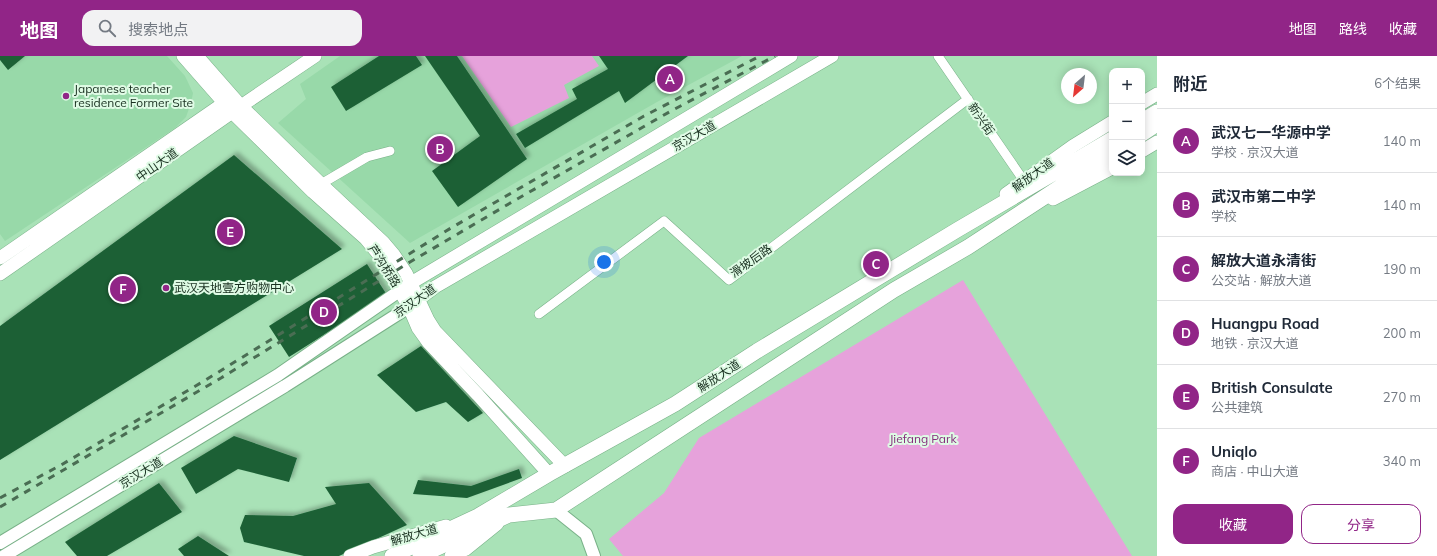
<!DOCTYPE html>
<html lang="zh">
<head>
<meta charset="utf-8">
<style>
	body { margin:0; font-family:Mulish,"Noto Sans SC",sans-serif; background:#f2f2f3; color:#1f2937 }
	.controls { position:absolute; right:12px; top:12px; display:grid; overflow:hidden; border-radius:8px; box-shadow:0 2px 10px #0003 }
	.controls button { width:36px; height:36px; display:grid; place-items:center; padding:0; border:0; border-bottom:1px solid #e0e1e3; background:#fff; color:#1f2937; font:20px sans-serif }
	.compass { position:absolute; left:1061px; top:12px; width:36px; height:36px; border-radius:50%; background:#fff; box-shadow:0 2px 10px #0003; rotate:208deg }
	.you { position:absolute; left:604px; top:206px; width:14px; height:14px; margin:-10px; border:3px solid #fff; border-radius:50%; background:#1a73e8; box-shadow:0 0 0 6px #1a73e833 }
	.badge { display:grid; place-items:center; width:26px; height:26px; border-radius:50%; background:#912587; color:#fff; font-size:13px; font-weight:700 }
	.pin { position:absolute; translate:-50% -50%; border:2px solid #fff; box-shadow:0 1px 4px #0006 }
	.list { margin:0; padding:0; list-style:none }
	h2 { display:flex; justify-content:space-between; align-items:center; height:52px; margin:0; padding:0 16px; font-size:17px }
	h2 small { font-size:13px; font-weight:400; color:#747a83 }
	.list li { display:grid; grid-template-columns:26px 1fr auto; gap:12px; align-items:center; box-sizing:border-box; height:64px; padding:0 16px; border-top:1px solid #e0e1e3 }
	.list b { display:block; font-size:15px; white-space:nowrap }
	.list p { margin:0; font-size:13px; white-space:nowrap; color:#747a83 }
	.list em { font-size:13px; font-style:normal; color:#747a83 }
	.actions { display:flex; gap:8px; padding:12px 16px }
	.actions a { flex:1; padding:9px 0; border:1px solid #912587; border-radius:12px; text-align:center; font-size:14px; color:#912587 }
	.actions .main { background:#912587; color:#fff }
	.icon { flex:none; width:22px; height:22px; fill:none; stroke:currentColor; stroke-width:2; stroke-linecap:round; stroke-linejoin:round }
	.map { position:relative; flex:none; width:1157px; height:500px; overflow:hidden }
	header { display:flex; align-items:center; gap:24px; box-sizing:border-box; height:56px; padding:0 20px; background:#912587; color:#fff }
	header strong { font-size:19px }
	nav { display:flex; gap:22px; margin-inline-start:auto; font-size:14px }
	.search { width:280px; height:36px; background:#f2f2f3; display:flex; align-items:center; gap:10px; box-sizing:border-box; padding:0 14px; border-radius:12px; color:#747a83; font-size:15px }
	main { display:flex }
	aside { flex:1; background:#fff }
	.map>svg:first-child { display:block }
	.built { fill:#98d9a9 }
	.green { fill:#e6a2db }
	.building { fill:#1c6136; filter:url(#shadow) }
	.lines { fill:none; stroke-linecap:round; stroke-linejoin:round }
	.minor-casing { stroke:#79b188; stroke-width:10 }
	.tertiary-casing { stroke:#79b188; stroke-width:14 }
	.secondary-casing { stroke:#79b188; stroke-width:14 }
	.primary-casing { stroke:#79b188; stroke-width:16 }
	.minor { stroke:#fff; stroke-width:9 }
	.tertiary { stroke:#fff; stroke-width:12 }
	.secondary { stroke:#fff; stroke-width:13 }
	.primary { stroke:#fff; stroke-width:15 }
	.rail { stroke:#4a6d53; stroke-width:3; stroke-dasharray:7 7; stroke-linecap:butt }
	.poi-dot { fill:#912587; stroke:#dffbe5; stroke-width:1.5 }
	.labels { text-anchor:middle; stroke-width:4; stroke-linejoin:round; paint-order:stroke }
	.poi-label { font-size:12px; fill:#193020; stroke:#dffbe5; text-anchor:start }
	.street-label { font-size:12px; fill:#193020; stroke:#dffbe5 }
	.park-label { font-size:12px; fill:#852d7c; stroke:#dffbe5 }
</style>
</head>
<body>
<header>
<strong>地图</strong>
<div class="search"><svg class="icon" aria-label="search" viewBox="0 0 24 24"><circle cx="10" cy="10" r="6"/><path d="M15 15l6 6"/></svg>搜索地点</div>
<nav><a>地图</a><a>路线</a><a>收藏</a></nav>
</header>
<main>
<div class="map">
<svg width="1157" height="500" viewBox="0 0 1157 500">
	<defs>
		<filter id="shadow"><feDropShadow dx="3.5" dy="-3.5" stdDeviation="2" flood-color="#0004"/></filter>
	</defs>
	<rect width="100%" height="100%" fill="#a9e2b7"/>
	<path class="built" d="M 0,0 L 167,0 L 185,20 L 193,37 L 191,47 L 186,61 L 175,72 L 5,185 L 0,178 Z
		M 340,0 L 742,0 L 657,46 L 410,187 L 278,67 L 306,43 L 300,28 Z"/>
	<path class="green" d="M 462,0 L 592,0 L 599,10 L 564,29 L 569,42 L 511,71 Z
		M 963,224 L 1132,500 L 623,500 L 609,483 L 664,437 L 699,382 Z"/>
	<path class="building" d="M 0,0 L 25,0 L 8,14 L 0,4 Z
		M 379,0 L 416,0 L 422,9 L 346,55 L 331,31 Z
		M 425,0 L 457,0 L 527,103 L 458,151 L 432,115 L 480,80 Z
		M 599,0 L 688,0 L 625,47 L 619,35 L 525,92 L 516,78 L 577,43 L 572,33 L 608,13 Z
		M 234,99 L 342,193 L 0,404 L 0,270 Z
		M 367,208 L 387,239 L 289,301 L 269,270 Z
		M 421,290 L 483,357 L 468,366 L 446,346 L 416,356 L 377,319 Z
		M 234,380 L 297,402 L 289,426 L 238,413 L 196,438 L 181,412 Z
		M 519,413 L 522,422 L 467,442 L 413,438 L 418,424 L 471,430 Z
		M 159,427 L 182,456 L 107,500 L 77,500 L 65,486 Z
		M 369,427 L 407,469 L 339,500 L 304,500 L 244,486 L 240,472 L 245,459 L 293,460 L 336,448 L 325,431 Z
		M 198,480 L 229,500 L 184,500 L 178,493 Z"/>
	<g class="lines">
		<g class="minor-casing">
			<path id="minor" d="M 938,0 L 1024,125
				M 321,128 L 367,101 L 390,95
				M 539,258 L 664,165 L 729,224 L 968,43"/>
		</g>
		<g class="tertiary-casing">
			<path id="tertiary" d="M 556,454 L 586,478 L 594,500
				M 0,487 L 278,319 L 408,229
				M 4,500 L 285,330 L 409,251"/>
		</g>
		<g class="secondary-casing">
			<path id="secondary" d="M 183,0 L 233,57 L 313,136 L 366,183 L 380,200 L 409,251 L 418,272 L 428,286 L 478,339 L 549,418
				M 197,0 L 241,50 L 321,128 L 383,186 L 394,199 L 406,217 L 428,264 L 435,275 L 565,410
				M 1142,47 L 1157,38
				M 1142,95 L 1157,86
				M 1006,138 L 1073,90 L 1112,66
				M 1053,143 L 1112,112
				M 0,202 L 224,47 L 231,45
				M 0,218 L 241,50 L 315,0
				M 411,227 L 791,0
				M 412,248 L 435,231 L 832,0
				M 350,500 L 373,491 L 446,470
				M 451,500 L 466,493 L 497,468"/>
		</g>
		<g class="primary-casing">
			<path id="primary" d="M 1142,65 L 1157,56
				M 1142,78 L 1157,68
				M 392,500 L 478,460 L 549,418 L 675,348 L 757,295 L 957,174 L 1112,83
				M 420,500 L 509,459 L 556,454 L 894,234 L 968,191 L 1112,97"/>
		</g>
		<use href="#minor" class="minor"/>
		<use href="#tertiary" class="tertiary"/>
		<use href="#secondary" class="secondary"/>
		<use href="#primary" class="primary"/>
		<path class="rail" d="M 0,442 L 61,409 L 204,325 L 451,172 L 644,60 L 760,0
			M 0,451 L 221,322 L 410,206 L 512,146 L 671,55 L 775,0"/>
	</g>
	<g class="poi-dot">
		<circle cx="66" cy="40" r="4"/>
		<circle cx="166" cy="232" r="4"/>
	</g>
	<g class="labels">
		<g class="poi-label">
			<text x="74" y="37">Japanese teacher<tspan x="74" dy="14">residence Former Site</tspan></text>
			<text x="174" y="236">武汉天地壹方购物中心</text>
		</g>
		<g class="street-label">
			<text transform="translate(981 63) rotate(55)" y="4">新兴街</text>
			<text transform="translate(694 80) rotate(-30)" y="4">京汉大道</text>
			<text transform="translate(157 109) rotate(-35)" y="4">中山大道</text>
			<text transform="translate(1033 119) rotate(-36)" y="4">解放大道</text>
			<text transform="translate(751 205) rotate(-35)" y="4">滑坡后路</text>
			<text transform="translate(384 210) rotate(57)" y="4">芦沟桥路</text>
			<text transform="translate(415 245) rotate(-35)" y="4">京汉大道</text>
			<text transform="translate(719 320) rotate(-33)" y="4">解放大道</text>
			<text transform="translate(141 417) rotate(-31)" y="4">京汉大道</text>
			<text transform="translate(414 479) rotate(-16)" y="4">解放大道</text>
		</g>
		<g class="park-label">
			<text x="923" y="387">Jiefang Park</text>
		</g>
	</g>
</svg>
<div class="controls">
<button>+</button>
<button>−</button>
<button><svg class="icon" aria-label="layers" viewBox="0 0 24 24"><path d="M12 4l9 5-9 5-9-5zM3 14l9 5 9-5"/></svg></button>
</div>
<svg class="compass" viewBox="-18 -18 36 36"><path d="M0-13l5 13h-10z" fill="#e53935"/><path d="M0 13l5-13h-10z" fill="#747a83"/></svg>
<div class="you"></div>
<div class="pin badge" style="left:670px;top:23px">A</div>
<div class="pin badge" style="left:440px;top:93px">B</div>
<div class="pin badge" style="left:876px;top:208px">C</div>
<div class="pin badge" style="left:324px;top:256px">D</div>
<div class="pin badge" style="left:230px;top:176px">E</div>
<div class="pin badge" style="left:123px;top:233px">F</div>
</div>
<aside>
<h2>附近<small>6个结果</small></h2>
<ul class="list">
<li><span class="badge">A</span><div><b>武汉七一华源中学</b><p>学校 · 京汉大道</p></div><em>140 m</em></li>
<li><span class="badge">B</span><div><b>武汉市第二中学</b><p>学校</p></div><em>140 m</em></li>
<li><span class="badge">C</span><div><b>解放大道永清街</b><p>公交站 · 解放大道</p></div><em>190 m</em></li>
<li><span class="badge">D</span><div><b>Huangpu Road</b><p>地铁 · 京汉大道</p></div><em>200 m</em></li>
<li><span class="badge">E</span><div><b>British Consulate</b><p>公共建筑</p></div><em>270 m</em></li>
<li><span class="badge">F</span><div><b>Uniqlo</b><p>商店 · 中山大道</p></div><em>340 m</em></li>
</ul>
<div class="actions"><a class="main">收藏</a><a>分享</a></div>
</aside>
</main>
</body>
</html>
